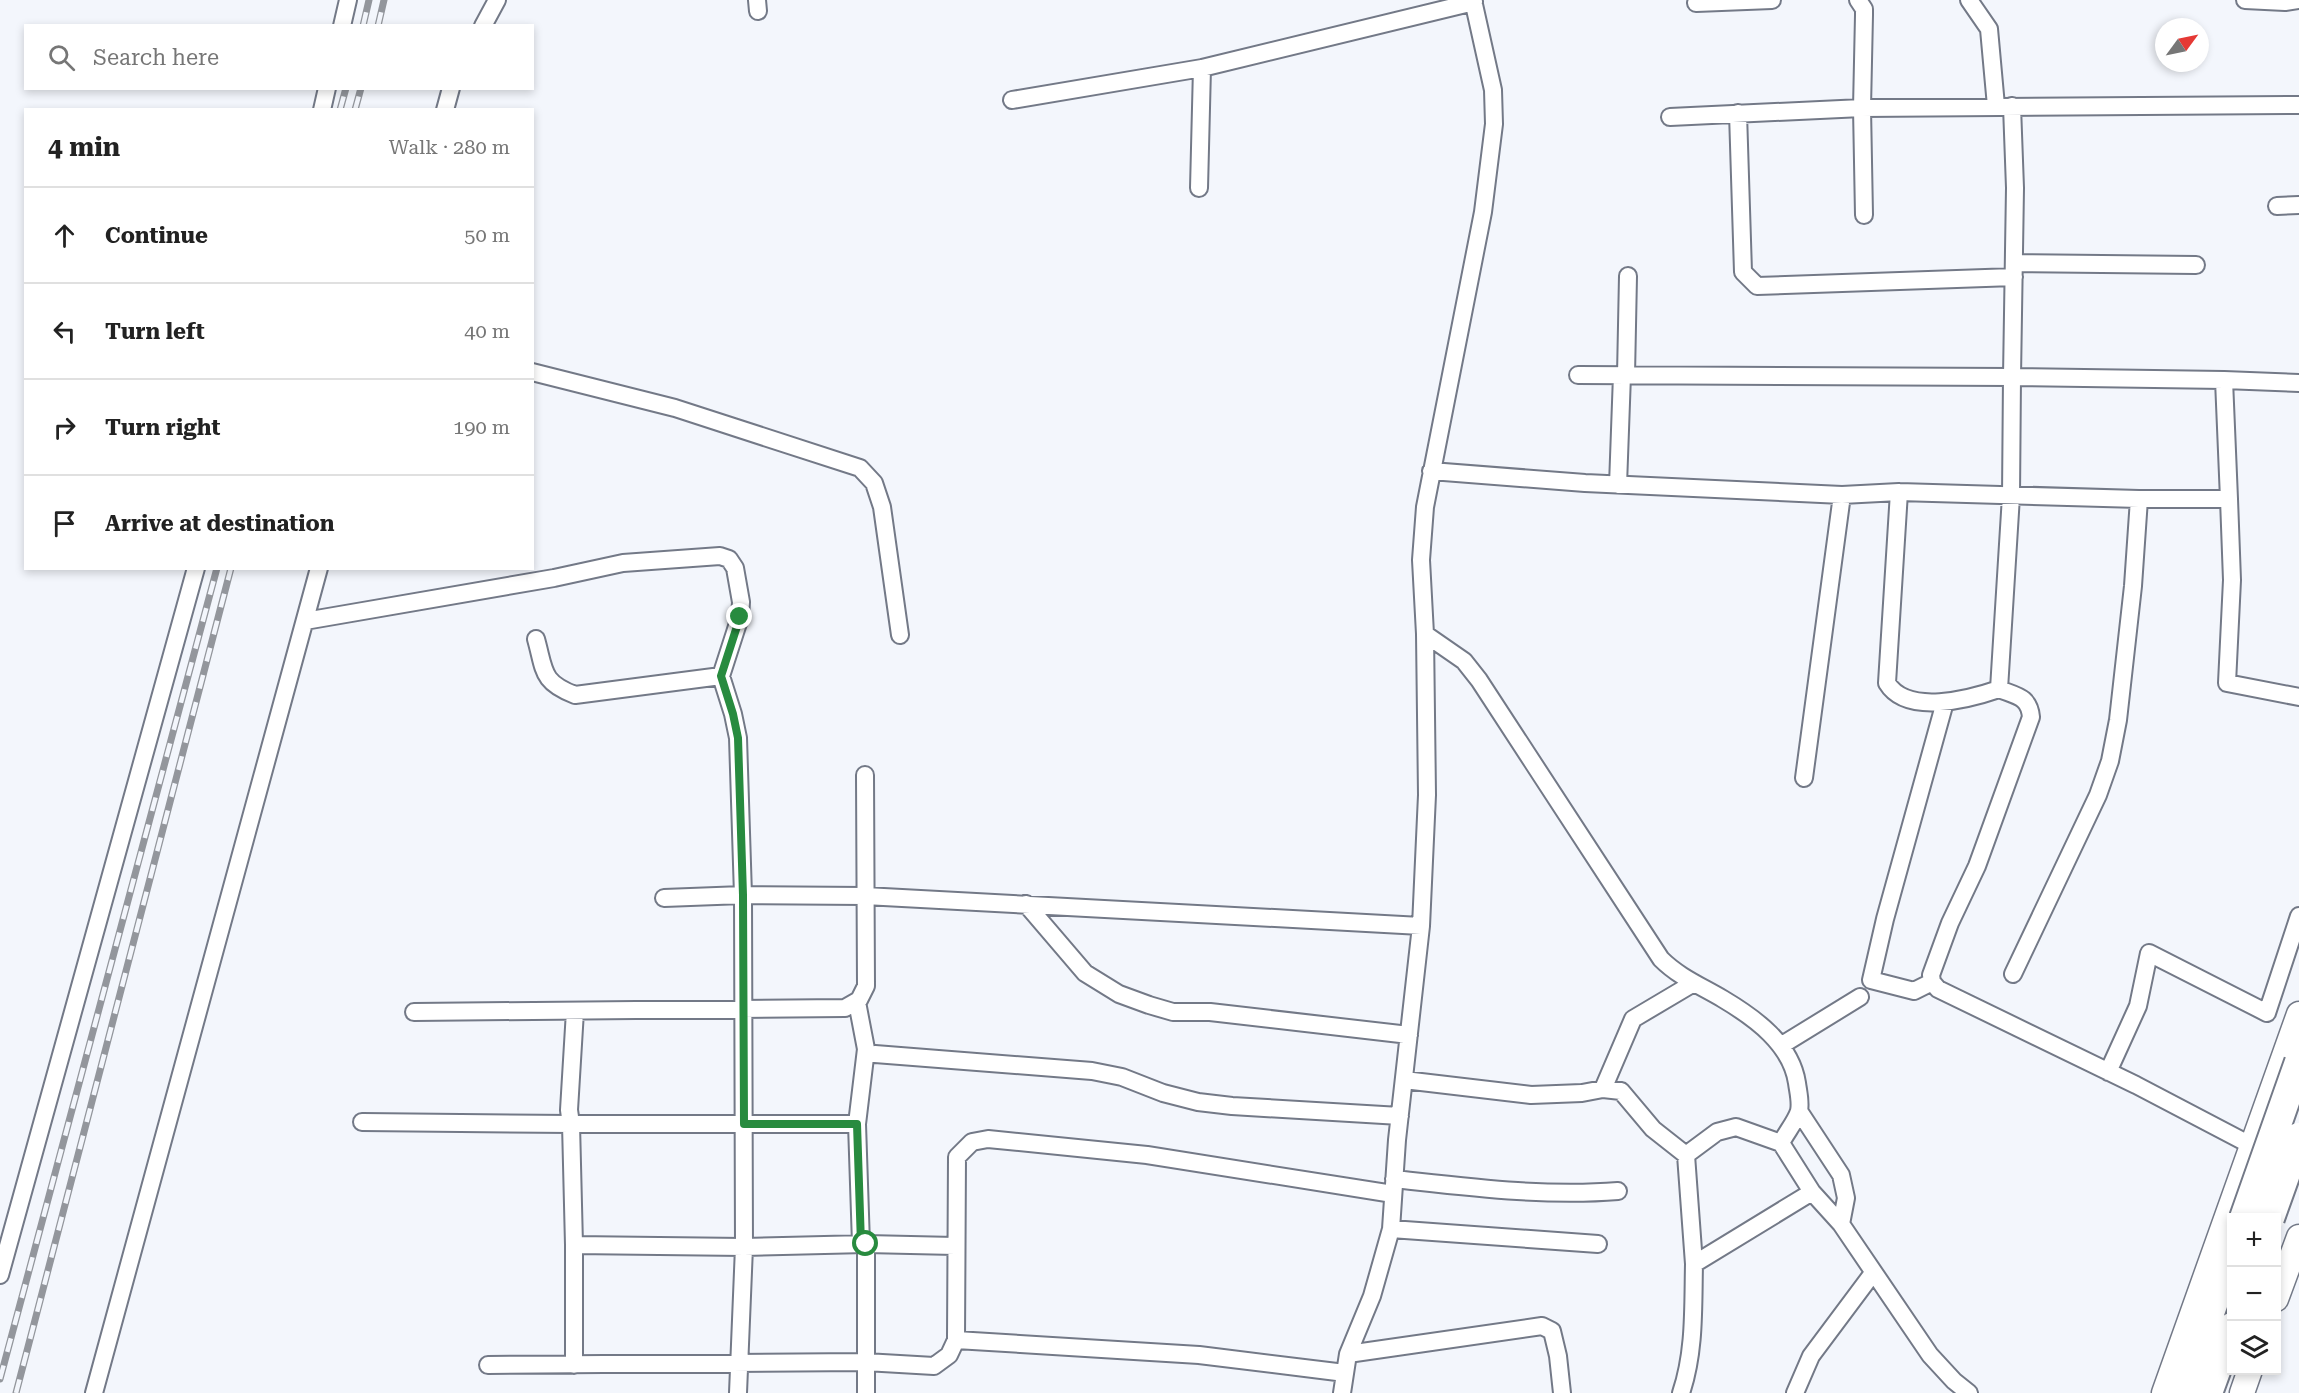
<!DOCTYPE html>
<html lang="en">
<head>
<meta charset="utf-8">
<style>
	body { margin:0; font-family:"Roboto Serif",serif; background:#f2f2f2; color:#222 }
	.controls { position:absolute; right:18px; bottom:18px; display:grid; overflow:hidden; border-radius:0px; box-shadow:0 3px 9px #0003 }
	.controls button { width:54px; height:54px; display:grid; place-items:center; padding:0; border:0; border-bottom:2px solid #e0e0e0; background:#fff; color:#222; font:30px sans-serif }
	.compass { position:absolute; left:2155px; top:18px; width:54px; height:54px; border-radius:50%; background:#fff; box-shadow:0 3px 9px #0003; rotate:57deg }
	.stop { position:absolute; width:18px; height:18px; margin:-14px; border:4px solid #288b3f; border-radius:50%; background:#fff }
	.stop.end { background:#288b3f; border-color:#fff; box-shadow:0 2px 6px #0008 }
	.list { margin:0; padding:0; list-style:none }
	h2 { display:flex; justify-content:space-between; align-items:center; height:78px; margin:0; padding:0 24px; font-size:26px }
	h2 small { font-size:20px; font-weight:400; color:#767676 }
	.list li { display:grid; grid-template-columns:39px 1fr auto; gap:18px; align-items:center; box-sizing:border-box; height:96px; padding:0 24px; border-top:2px solid #e0e0e0 }
	.list b { display:block; font-size:22px; white-space:nowrap }
	.list em { font-size:20px; font-style:normal; color:#767676 }
	.icon { flex:none; width:33px; height:33px; fill:none; stroke:currentColor; stroke-width:2; stroke-linecap:round; stroke-linejoin:round }
	.map { position:relative; flex:none; width:2299px; height:1393px; overflow:hidden }
	.search { position:absolute; background:#fff; box-shadow:0 3px 9px #0003; left:24px; top:24px; width:510px; height:66px; display:flex; align-items:center; gap:15px; box-sizing:border-box; padding:0 21px; border-radius:0px; color:#767676; font-size:22px }
	.panel { position:absolute; background:#fff; box-shadow:0 3px 9px #0003; left:24px; top:108px; width:510px; height:462px; border-radius:0px }
	.map>svg:first-child { display:block }
	.lines { fill:none; stroke-linecap:round; stroke-linejoin:round }
	.minor-casing { stroke:#737987; stroke-width:20 }
	.secondary-casing { stroke:#737987; stroke-width:27 }
	.trunk-casing { stroke:#737987; stroke-width:32 }
	.minor { stroke:#fff; stroke-width:16 }
	.secondary { stroke:#fff; stroke-width:24 }
	.trunk { stroke:#fff; stroke-width:28 }
	.rail-casing { stroke:#93969c; stroke-width:7 }
	.rail { stroke:#f3f6fc; stroke-width:4.5; stroke-dasharray:14; stroke-linecap:butt }
	.trunk-bridge-casing { stroke:#737987; stroke-width:32; stroke-linecap:butt }
	.trunk-bridge { stroke:#fff; stroke-width:28 }
	.route { stroke:#288b3f; stroke-width:8 }
</style>
</head>
<body>
<div class="map">
<svg width="2299" height="1393" viewBox="0 0 2299 1393">
	<rect width="100%" height="100%" fill="#f3f6fc"/>
	<g class="lines">
		<g class="minor-casing">
			<path id="minor" d="M 757,0 L 758,11
				M 1858,0 L 1864,9 L 1864,15 L 1862,108 L 1864,215
				M 1969,0 L 1989,29 L 1996,106
				M 2245,0 L 2285,2 L 2299,0
				M 1696,3 L 1772,0
				M 342,26 L 348,0
				M 483,26 L 497,0
				M 1012,100 L 1202,68 L 1474,2
				M 2012,106 L 2015,188 L 2012,377 L 2224,380
				M 322,110 L 327,88
				M 445,110 L 451,88
				M 1738,113 L 1743,272 L 1757,286 L 2014,277
				M 1670,117 L 1862,108 L 2299,105
				M 1199,188 L 1202,68
				M 2277,206 L 2299,205
				M 2014,263 L 2196,265
				M 532,372 L 675,408 L 860,468 L 874,483 L 882,507 L 900,635
				M 1578,375 L 2012,377 L 2011,496 L 1999,689 C 2016,696 2029,696 2031,717 L 1977,866 L 1950,923 L 1931,975 L 1932,982 L 1938,989 L 2136,1085 L 2262,1151
				M 1626,375 L 1628,276
				M 1431,471 L 1585,483 L 1842,495 L 1899,492 L 2139,499
				M 1618,485 L 1622,375
				M 1899,492 L 1887,683 C 1907,716 1970,699 1999,689
				M 2229,499 L 2232,580 L 2227,683 L 2299,697
				M 305,621 L 554,578 L 623,563 L 720,556 L 729,559 L 735,568 L 741,602 L 740,617 L 721,676 L 733,714 L 738,738 L 743,895 L 744,1247 L 738,1393
				M 1425,634 L 1464,661 L 1479,680 L 1661,959 C 1679,977 1701,986 1723,999 C 1755,1018 1791,1044 1797,1083 C 1798,1091 1801,1102 1799,1111 C 1796,1121 1786,1133 1781,1143 L 1812,1192 L 1841,1224 L 1930,1355 L 1954,1381 L 1969,1393
				M 536,639 C 545,671 541,682 575,695 L 721,676
				M 1804,778 L 1842,495
				M 664,898 L 743,895 L 865,896 L 1421,926
				M 1026,904 L 1085,973 L 1119,994 L 1149,1005 L 1173,1012 L 1210,1012 L 1409,1035
				M 2013,974 L 2098,795 L 2110,761 L 2118,720 L 2133,586 L 2139,499 L 2229,499 L 2224,380 L 2299,383
				M 1932,982 L 1914,991 L 1871,980 L 1885,919 L 1945,702
				M 857,1002 L 866,1049 L 857,1124 L 861,1244
				M 575,1011 L 569,1110 L 571,1124 L 857,1124
				M 414,1012 L 845,1008 L 859,1000 L 866,986 L 865,775
				M 1782,1045 L 1860,997
				M 875,1054 L 1092,1071 L 1122,1077 L 1163,1093 L 1198,1102 L 1232,1106 L 1400,1116
				M 2108,1072 L 2138,1006 L 2149,953 L 2267,1013 L 2299,916
				M 1404,1080 L 1531,1095 L 1582,1093 L 1603,1089 L 1621,1091 L 1653,1129 L 1686,1155
				M 1603,1089 L 1633,1019 L 1692,984
				M 1799,1111 L 1841,1175 L 1846,1198 L 1841,1224
				M 362,1122 L 571,1124 L 574,1245 L 574,1365
				M 1394,1179 C 1468,1187 1544,1197 1618,1191
				M 1391,1229 L 1598,1244
				M 866,1244 L 866,1393
				M 574,1245 L 744,1247 L 866,1244 L 955,1246
				M 1694,1264 L 1686,1155 L 1717,1132 L 1736,1127 L 1781,1143
				M 0,1275 L 196,568
				M 956,1340 L 957,1157 L 972,1142 L 988,1139 L 1147,1155 L 1393,1194
				M 1348,1354 L 1542,1326 L 1552,1331 L 1558,1356 L 1562,1393
				M 488,1365 L 865,1362 L 934,1366 L 949,1355 L 956,1340 L 1199,1355 L 1345,1373
				M 94,1393 L 319,568
				M 1342,1393 L 1348,1354 L 1372,1296 L 1391,1229 L 1397,1140 L 1421,926 L 1427,795 L 1425,634 L 1421,560 L 1425,507 L 1483,212 L 1494,124 L 1493,90 L 1473,0
				M 1681,1393 C 1695,1352 1693,1307 1694,1264 L 1812,1192
				M 1795,1393 L 1811,1356 L 1873,1273"/>
		</g>
		<g class="secondary-casing">
			<path id="secondary" d="M 2276,1299 L 2299,1237
				M 2164,1393 L 2299,1014
				M 2242,1393 L 2250,1370"/>
		</g>
		<g class="trunk-casing">
			<path id="trunk" d="M 2181,1393 L 2232,1252
				M 2208,1393 L 2232,1327"/>
		</g>
		<use href="#minor" class="minor"/>
		<use href="#secondary" class="secondary"/>
		<use href="#trunk" class="trunk"/>
		<g class="rail-casing">
			<path id="rail" d="M 363,26 L 369,0
				M 378,26 L 384,0
				M 340,110 L 346,88
				M 355,110 L 361,88
				M 0,1379 L 217,568
				M 16,1393 L 231,568"/>
		</g>
		<use href="#rail" class="rail"/>
		<g class="trunk-bridge-casing">
			<path id="trunk-bridge" d="M 2244,1218 L 2299,1062
				M 2270,1218 L 2299,1137"/>
		</g>
		<use href="#trunk-bridge" class="trunk-bridge"/>
	</g>
	<g class="lines">
		<path class="route" d="M 740,617 L 721,676 L 733,714 L 738,738 L 743,895 L 744,1124 L 857,1124 L 861,1244 L 866,1244"/>
	</g>
</svg>
<div class="controls">
<button>+</button>
<button>−</button>
<button><svg class="icon" aria-label="layers" viewBox="0 0 24 24"><path d="M12 4l9 5-9 5-9-5zM3 14l9 5 9-5"/></svg></button>
</div>
<svg class="compass" viewBox="-18 -18 36 36"><path d="M0-13l5 13h-10z" fill="#e53935"/><path d="M0 13l5-13h-10z" fill="#767676"/></svg>
<div class="stop" style="left:866px;top:1244px"></div>
<div class="stop end" style="left:740px;top:617px"></div>
<div class="search"><svg class="icon" aria-label="search" viewBox="0 0 24 24"><circle cx="10" cy="10" r="6"/><path d="M15 15l6 6"/></svg>Search here</div>
<section class="panel">
<h2>4 min<small>Walk · 280 m</small></h2>
<ul class="list">
<li><svg class="icon" aria-label="ahead" viewBox="0 0 24 24"><path d="M12 20V5M6 11l6-6 6 6"/></svg><div><b>Continue</b></div><em>50 m</em></li>
<li><svg class="icon" aria-label="left" viewBox="0 0 24 24"><path d="M17 20v-9H6M10 6l-5 5 5 5"/></svg><div><b>Turn left</b></div><em>40 m</em></li>
<li><svg class="icon" aria-label="right" viewBox="0 0 24 24"><path d="M7 20v-9h11M14 6l5 5-5 5"/></svg><div><b>Turn right</b></div><em>190 m</em></li>
<li><svg class="icon" aria-label="arrive" viewBox="0 0 24 24"><path d="M6 21V4h12l-3 4 3 4H6"/></svg><div><b>Arrive at destination</b></div></li>
</ul>
</section>
</div>
</body>
</html>
